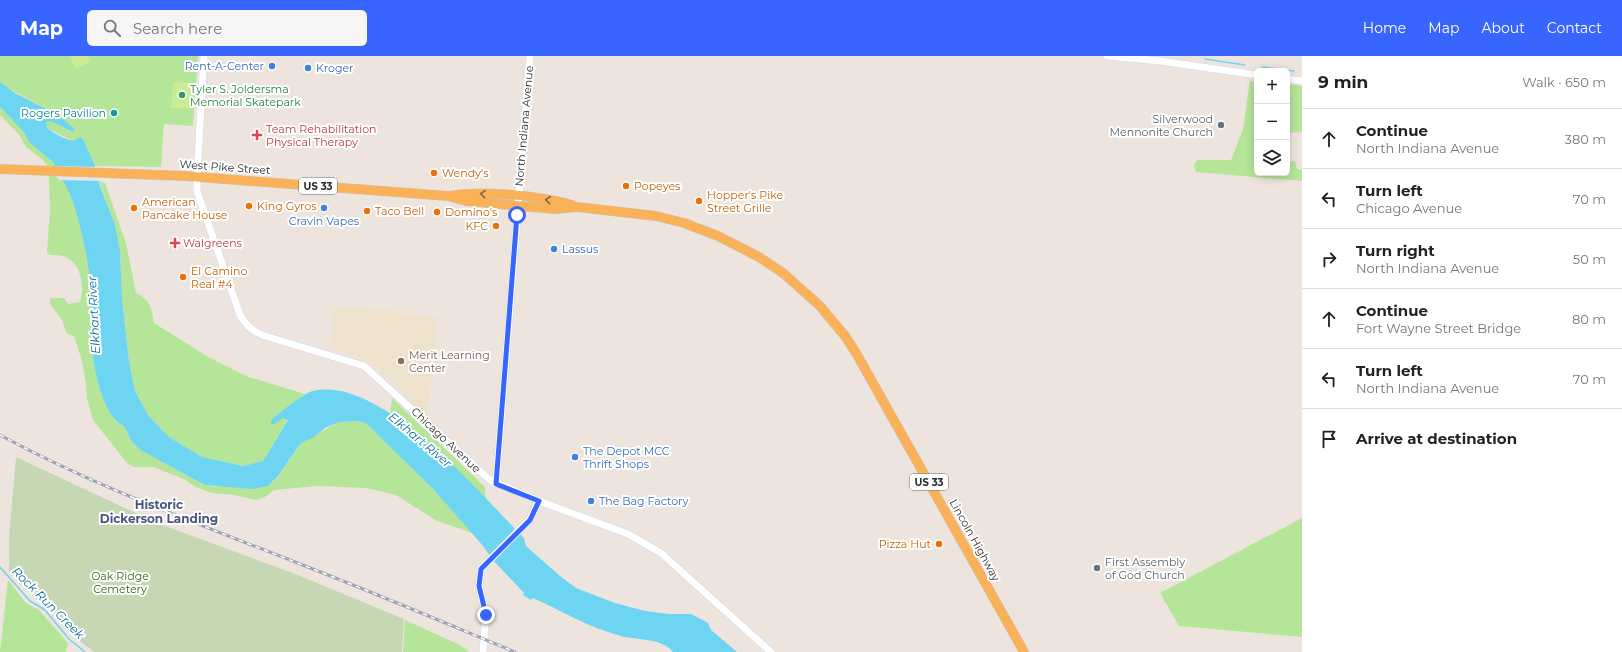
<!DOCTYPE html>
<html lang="en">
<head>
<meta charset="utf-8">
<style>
	body { margin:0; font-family:Montserrat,sans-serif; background:#f6f6f6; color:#222 }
	.controls { position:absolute; right:12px; top:12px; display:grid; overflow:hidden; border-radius:6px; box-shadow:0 2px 10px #0003 }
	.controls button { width:36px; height:36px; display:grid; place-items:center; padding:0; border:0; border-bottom:1px solid #e0e0e0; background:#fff; color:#222; font:20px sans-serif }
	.stop { position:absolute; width:12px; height:12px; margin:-9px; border:3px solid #3865fe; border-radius:50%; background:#fff }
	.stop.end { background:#3865fe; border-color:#fff; box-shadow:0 1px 4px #0008 }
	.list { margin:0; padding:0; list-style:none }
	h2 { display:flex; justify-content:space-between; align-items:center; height:52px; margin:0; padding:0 16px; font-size:17px }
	h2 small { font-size:13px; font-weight:400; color:#767676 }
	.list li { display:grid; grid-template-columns:26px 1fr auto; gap:12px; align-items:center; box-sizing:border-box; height:60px; padding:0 16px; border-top:1px solid #e0e0e0 }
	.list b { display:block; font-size:15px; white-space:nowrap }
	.list p { margin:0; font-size:13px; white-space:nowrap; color:#767676 }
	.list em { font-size:13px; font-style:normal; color:#767676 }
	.icon { flex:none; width:22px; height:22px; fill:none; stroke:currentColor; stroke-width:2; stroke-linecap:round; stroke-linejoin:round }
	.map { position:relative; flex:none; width:1302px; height:596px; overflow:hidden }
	header { display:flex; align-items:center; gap:24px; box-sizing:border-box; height:56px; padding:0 20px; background:#3865fe; color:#fff }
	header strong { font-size:19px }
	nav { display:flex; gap:22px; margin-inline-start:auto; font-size:14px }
	.search { width:280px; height:36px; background:#f6f6f6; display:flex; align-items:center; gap:10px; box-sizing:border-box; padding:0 14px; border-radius:6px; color:#767676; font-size:15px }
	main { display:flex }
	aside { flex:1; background:#fff }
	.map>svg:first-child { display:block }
	.education { fill:#efe2cc }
	.green { fill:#b5e598 }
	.cemetery { fill:#c6d7b3 }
	.pitch { fill:#caec93 }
	.water { fill:#6dd4f2 }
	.pier { fill:#ede5dd }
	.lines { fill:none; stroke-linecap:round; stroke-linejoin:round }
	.stream { stroke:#6dd4f2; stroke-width:1.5 }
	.tertiary-casing { stroke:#d2d6e4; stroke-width:8 }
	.trunk-casing { stroke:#c4c4c4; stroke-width:10 }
	.tertiary { stroke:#fff; stroke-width:7 }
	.trunk { stroke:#fab158; stroke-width:9 }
	.rail-casing { stroke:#9fa3b6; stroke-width:3 }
	.rail { stroke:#fff; stroke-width:1.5; stroke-dasharray:4.5; stroke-linecap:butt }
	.oneway { stroke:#88673f }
	.route { stroke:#3865fe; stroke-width:5 }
	.shop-dot { fill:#3f7fe0; stroke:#fff; stroke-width:1.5 }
	.leisure-dot { fill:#2e9e5b; stroke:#fff; stroke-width:1.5 }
	.culture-dot { fill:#0f9aa8; stroke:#fff; stroke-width:1.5 }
	.worship-dot { fill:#6b7280; stroke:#fff; stroke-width:1.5 }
	.health-dot { fill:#e0444e; stroke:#fff; stroke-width:1.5 }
	.food-dot { fill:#e8710a; stroke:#fff; stroke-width:1.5 }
	.education-dot { fill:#8d6e63; stroke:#fff; stroke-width:1.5 }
	.labels { text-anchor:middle; stroke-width:4; stroke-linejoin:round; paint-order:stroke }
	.shield { fill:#fff; stroke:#6b6b6b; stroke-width:1 }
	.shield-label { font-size:10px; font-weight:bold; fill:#2b2b2b }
	.shop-label { font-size:11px; fill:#366cbe; stroke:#fff; text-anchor:start }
	.leisure-label { font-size:11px; fill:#27864d; stroke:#fff; text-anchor:start }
	.culture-label { font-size:11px; fill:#0d838f; stroke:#fff; text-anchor:end }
	.worship-label { font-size:11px; fill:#5b616d; stroke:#fff; text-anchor:end }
	.street-label { font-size:11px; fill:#2b2b2b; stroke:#fff }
	.health-label { font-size:11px; fill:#be3a42; stroke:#fff; text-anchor:start }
	.food-label { font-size:11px; fill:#c56008; stroke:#fff; text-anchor:start }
	.education-label { font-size:11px; fill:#785e54; stroke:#fff; text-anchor:start }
	.park-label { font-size:11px; fill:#2d6a18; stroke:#fff }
	.water-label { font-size:12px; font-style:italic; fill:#0a729f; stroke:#fff }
	.neighbourhood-label { font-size:12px; font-weight:bold; fill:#4a557d; stroke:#fff }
</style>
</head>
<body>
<header>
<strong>Map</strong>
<div class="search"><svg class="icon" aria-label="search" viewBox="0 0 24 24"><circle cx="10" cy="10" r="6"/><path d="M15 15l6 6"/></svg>Search here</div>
<nav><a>Home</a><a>Map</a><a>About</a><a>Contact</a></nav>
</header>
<main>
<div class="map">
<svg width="1302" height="596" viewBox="0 0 1302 596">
	<rect width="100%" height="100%" fill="#ede5dd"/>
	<path class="education" d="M 335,251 L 398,255 L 400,258 L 437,261 L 428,361 L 371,308 L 357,300 L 330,293 L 333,254 Z"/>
	<path class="green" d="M 0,0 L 198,0 L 193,70 L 164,68 L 161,111 L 95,110 L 81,81 L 75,84 L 69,83 L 47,72 L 45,66 L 51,64 L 64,72 L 58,59 L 2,29 L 0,26 Z
		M 1250,25 L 1257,26 L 1257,117 L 1287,117 L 1287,106 L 1295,105 L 1297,113 L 1302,114 L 1302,125 L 1196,116 L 1194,109 L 1197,104 L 1231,104 L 1243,73 Z
		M 1287,28 L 1302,30 L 1302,76 L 1287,77 Z
		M 0,51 L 24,76 L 29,86 L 54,107 C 56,119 61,120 66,130 C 75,148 80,169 84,188 C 87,203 90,219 91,234 C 92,249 91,264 91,279 C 92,304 100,359 124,370 L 132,386 L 142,395 L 205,429 L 216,431 L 220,429 L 268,430 L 278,421 L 301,387 L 339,366 L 357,365 L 367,368 L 380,380 L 433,433 L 472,477 L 437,465 L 396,439 L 366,432 L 317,430 L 274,434 L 265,441 L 255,444 L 235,439 L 212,437 L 194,430 L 184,423 L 153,411 L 134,411 L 127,407 L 93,364 L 87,343 L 86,328 L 82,305 L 74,280 L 67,278 L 62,264 L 50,248 L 50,242 L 64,242 L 68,248 L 80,246 C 85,231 81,205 63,200 C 59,199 54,199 50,199 L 47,196 L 50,155 L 49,124 L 47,109 L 43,104 L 26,91 L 20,80 L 0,59 Z
		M 99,125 L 105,127 L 126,187 L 136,237 C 150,244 152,252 154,267 L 210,302 L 246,320 L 305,338 L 271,364 L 283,362 L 288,363 L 263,405 L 243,410 L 202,401 L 169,381 L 148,359 L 135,335 L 129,305 L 122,242 L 120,194 L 115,169 Z
		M 392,342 L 485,431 L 485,439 L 489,448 L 441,397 L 390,359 Z
		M 1302,462 L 1302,581 L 1179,570 L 1160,537 Z
		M 8,524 L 26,547 L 39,554 L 68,587 L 66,596 L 0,596 Z
		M 405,564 L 460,589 L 469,596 L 403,596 Z"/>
	<path class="cemetery" d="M 16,401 L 157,467 L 298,519 L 404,563 L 402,596 L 94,596 L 72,579 L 53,555 L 36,543 L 9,515 L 9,482 Z"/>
	<path class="pitch" d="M 73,0 L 88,0 L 91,6 L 75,13 L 70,1 Z
		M 173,26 L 194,27 L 192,53 L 171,52 Z"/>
	<path class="water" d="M 0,26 L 15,37 L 58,59 L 75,73 L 73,76 L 51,65 L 46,66 L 47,72 C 53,76 67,86 75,84 C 77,83 79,81 81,81 L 83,83 L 95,110 L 99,127 L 115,169 L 120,194 L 122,242 L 129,305 L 135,335 L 148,359 L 169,381 L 202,401 L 243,410 L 263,405 L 288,364 L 283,362 L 274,368 L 271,368 L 271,364 C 280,357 303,337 313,335 C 381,319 480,438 524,482 L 526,490 L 560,520 L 576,532 L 615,547 L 645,555 L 669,558 L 691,558 L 708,567 L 711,574 L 737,596 L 673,596 C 663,582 636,584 621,580 C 590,572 562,555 533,542 L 531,544 L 523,539 L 524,537 L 492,503 L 484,491 L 433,433 L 367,368 L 358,365 L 339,366 L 325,372 L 314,381 L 301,387 L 278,420 L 268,430 L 252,433 L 205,429 L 142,395 L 132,386 L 124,370 C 100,359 92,304 91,279 C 91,264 92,249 91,234 C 90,219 87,203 84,188 C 80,169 75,148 66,130 C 61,120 56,119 54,107 L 29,86 L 24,76 L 0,51 Z"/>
	<path class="pier" d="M 52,110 L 97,111 L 100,125 L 59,124 L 53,117 Z"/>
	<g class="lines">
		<path class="stream" d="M 1205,3 L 1245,9
			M 1262,11 L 1294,15
			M 0,511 L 30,545 L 45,554 L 69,583 L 85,596"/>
		<g class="tertiary-casing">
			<path id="tertiary" d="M 204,0 L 197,121 L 197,135 L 240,259 C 247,270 253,276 265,280 L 364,310 L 490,424 L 539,445 L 628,478 L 661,497 L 771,596
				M 1107,0 L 1160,5 L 1257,19
				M 1287,23 L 1302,25
				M 496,428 L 530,0
				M 483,596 L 486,559 L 479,530 L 481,513 L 530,463 L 539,445"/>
		</g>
		<g class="trunk-casing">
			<path id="trunk" d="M 0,113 L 185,120 L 448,140 L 466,145 L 555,153 L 577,151 L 656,160 L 684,167 L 718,180 L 759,201 L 783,217 L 820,250 L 845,280 L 856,297 L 1024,596
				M 450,140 C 481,134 543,140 572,149"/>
		</g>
		<use href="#tertiary" class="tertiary"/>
		<use href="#trunk" class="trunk"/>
		<g class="rail-casing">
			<path id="rail" d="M 0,379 C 98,432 202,469 305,510 C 375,537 445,567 515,596"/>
		</g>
		<use href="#rail" class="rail"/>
	</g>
	<defs><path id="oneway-chevron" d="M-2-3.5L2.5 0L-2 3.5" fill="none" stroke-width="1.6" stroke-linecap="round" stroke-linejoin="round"/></defs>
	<g class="oneway">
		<use href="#oneway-chevron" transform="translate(483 138) rotate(-175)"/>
		<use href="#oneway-chevron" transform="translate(548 144) rotate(-175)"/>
	</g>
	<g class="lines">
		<path class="route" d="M 486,559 L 479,530 L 481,513 L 530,464 L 539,445 L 496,428 L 517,159"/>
	</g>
	<g class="shop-dot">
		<circle cx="272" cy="10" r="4"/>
		<circle cx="308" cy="12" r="4"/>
		<circle cx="324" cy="152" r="4"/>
		<circle cx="554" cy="193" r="4"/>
		<circle cx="575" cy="401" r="4"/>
		<circle cx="591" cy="445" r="4"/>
	</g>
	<circle class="leisure-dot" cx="182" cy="39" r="4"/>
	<circle class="culture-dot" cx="114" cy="57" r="4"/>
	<g class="worship-dot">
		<circle cx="1221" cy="69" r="4"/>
		<circle cx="1097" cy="512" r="4"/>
	</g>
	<g class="health-dot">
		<path d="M255 73h4v4h4v4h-4v4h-4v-4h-4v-4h4z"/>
		<path d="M173 181h4v4h4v4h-4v4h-4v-4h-4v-4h4z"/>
	</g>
	<g class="food-dot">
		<circle cx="434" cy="117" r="4"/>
		<circle cx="626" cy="130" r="4"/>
		<circle cx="699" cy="145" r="4"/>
		<circle cx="249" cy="150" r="4"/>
		<circle cx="134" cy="152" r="4"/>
		<circle cx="367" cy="155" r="4"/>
		<circle cx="437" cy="156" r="4"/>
		<circle cx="496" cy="170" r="4"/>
		<circle cx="183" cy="221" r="4"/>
		<circle cx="939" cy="488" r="4"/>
	</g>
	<circle class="education-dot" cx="401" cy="305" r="4"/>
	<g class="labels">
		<g class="shield">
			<rect x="299" y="122" width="38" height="16" rx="3"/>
			<rect x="910" y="418" width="38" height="16" rx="3"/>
		</g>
		<g class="shield-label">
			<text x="318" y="134">US 33</text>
			<text x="929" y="430">US 33</text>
		</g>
		<g class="shop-label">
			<text x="264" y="14" text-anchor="end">Rent-A-Center</text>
			<text x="316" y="16">Kroger</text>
			<text x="324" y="169" text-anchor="middle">Cravin Vapes</text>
			<text x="562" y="197">Lassus</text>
			<text x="583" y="399">The Depot MCC<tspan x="583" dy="13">Thrift Shops</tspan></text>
			<text x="599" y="449">The Bag Factory</text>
		</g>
		<g class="leisure-label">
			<text x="190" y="37">Tyler S. Joldersma<tspan x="190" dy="13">Memorial Skatepark</tspan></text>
		</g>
		<g class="culture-label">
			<text x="106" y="61">Rogers Pavilion</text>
		</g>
		<g class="worship-label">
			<text x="1213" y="67">Silverwood<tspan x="1213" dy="13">Mennonite Church</tspan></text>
			<text x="1105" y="510" text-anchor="start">First Assembly<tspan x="1105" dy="13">of God Church</tspan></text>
		</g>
		<g class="street-label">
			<text transform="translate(524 70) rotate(-85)" y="4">North Indiana Avenue</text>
			<text transform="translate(225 111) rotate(4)" y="4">West Pike Street</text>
			<text transform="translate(446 384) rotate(43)" y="4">Chicago Avenue</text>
			<text transform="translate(975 484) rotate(61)" y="4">Lincoln Highway</text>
		</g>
		<g class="health-label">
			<text x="266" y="77">Team Rehabilitation<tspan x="266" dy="13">Physical Therapy</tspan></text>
			<text x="183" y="191">Walgreens</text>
		</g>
		<g class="food-label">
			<text x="442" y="121">Wendy's</text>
			<text x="634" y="134">Popeyes</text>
			<text x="707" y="143">Hopper's Pike<tspan x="707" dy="13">Street Grille</tspan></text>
			<text x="142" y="150">American<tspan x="142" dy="13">Pancake House</tspan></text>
			<text x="257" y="154">King Gyros</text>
			<text x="375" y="159">Taco Bell</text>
			<text x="445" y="160">Domino's</text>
			<text x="488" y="174" text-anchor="end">KFC</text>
			<text x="191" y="219">El Camino<tspan x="191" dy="13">Real #4</tspan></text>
			<text x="931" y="492" text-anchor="end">Pizza Hut</text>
		</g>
		<g class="education-label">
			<text x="409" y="303">Merit Learning<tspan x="409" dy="13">Center</tspan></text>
		</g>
		<g class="park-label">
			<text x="120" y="524">Oak Ridge<tspan x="120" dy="13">Cemetery</tspan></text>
		</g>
		<g class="water-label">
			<text transform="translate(94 259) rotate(-93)" y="4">Elkhart River</text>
			<text transform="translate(420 384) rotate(40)" y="4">Elkhart River</text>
			<text transform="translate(48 547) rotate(45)" y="4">Rock Run Creek</text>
		</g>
		<g class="neighbourhood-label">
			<text x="159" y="453">Historic<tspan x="159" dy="14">Dickerson Landing</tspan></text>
		</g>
	</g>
</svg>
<div class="controls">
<button>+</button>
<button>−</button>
<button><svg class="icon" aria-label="layers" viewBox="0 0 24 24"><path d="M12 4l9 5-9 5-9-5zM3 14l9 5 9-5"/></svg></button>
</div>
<div class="stop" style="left:517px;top:159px"></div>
<div class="stop end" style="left:486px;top:559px"></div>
</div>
<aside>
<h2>9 min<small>Walk · 650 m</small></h2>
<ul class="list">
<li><svg class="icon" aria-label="ahead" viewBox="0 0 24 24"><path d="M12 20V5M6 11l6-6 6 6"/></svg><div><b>Continue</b><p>North Indiana Avenue</p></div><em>380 m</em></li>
<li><svg class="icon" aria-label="left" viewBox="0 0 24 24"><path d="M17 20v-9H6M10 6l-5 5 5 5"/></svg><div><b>Turn left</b><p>Chicago Avenue</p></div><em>70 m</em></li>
<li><svg class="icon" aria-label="right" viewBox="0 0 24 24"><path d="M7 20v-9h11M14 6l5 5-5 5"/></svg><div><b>Turn right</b><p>North Indiana Avenue</p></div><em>50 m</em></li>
<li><svg class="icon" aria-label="ahead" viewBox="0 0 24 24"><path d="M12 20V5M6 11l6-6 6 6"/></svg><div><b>Continue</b><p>Fort Wayne Street Bridge</p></div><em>80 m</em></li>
<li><svg class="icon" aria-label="left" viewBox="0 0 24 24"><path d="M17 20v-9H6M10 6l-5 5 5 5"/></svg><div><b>Turn left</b><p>North Indiana Avenue</p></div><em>70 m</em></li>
<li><svg class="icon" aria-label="arrive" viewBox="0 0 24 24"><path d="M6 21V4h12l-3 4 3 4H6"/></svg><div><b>Arrive at destination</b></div></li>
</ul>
</aside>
</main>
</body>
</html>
